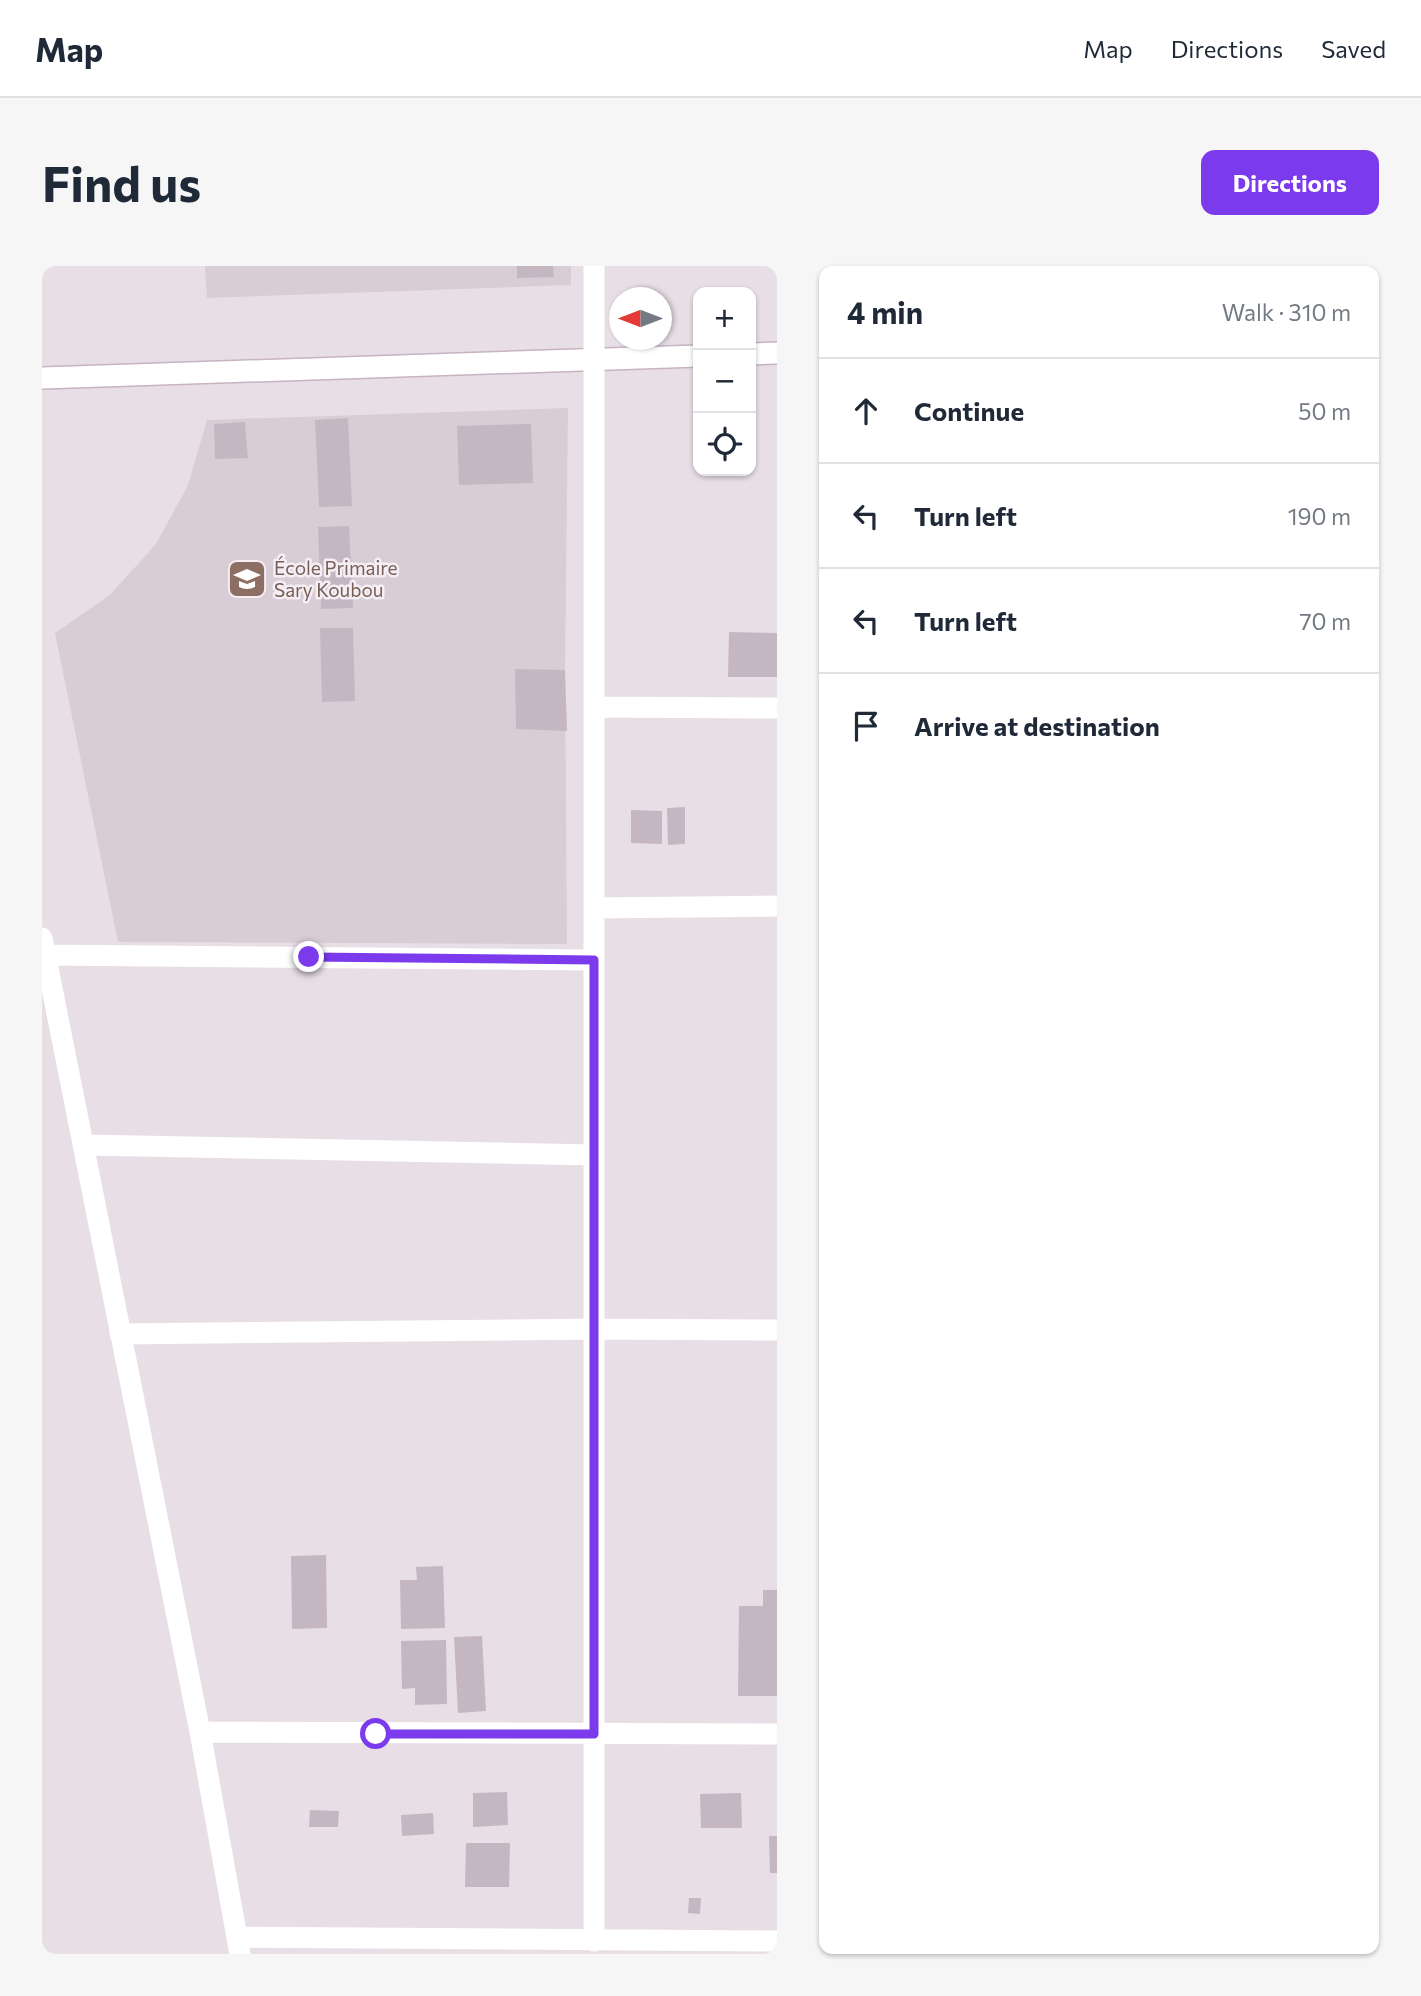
<!DOCTYPE html>
<html lang="en">
<head>
<meta charset="utf-8">
<style>
	body { margin:0; font-family:Commissioner,sans-serif; background:#f6f6f7; color:#1f2937 }
	.controls { position:absolute; right:21px; top:21px; display:grid; overflow:hidden; border-radius:14px; box-shadow:0 2px 5px #0004 }
	.controls button { width:63px; height:63px; display:grid; place-items:center; padding:0; border:0; border-bottom:2px solid #e0e1e3; background:#fff; color:#1f2937; font:35px sans-serif }
	.compass { position:absolute; left:567px; top:21px; width:63px; height:63px; border-radius:50%; background:#fff; box-shadow:0 2px 5px #0004; rotate:270deg }
	.stop { position:absolute; width:21px; height:21px; margin:-16px; border:5px solid #7c3aed; border-radius:50%; background:#fff }
	.stop.end { background:#7c3aed; border-color:#fff; box-shadow:0 2px 7px #0008 }
	.list { margin:0; padding:0; list-style:none }
	h2 { display:flex; justify-content:space-between; align-items:center; height:91px; margin:0; padding:0 28px; font-size:30px }
	h2 small { font-size:23px; font-weight:400; color:#747a83 }
	.list li { display:grid; grid-template-columns:46px 1fr auto; gap:21px; align-items:center; box-sizing:border-box; height:105px; padding:0 28px; border-top:2px solid #e0e1e3 }
	.list b { display:block; font-size:26px; white-space:nowrap }
	.list em { font-size:23px; font-style:normal; color:#747a83 }
	.icon { flex:none; width:38px; height:38px; fill:none; stroke:currentColor; stroke-width:2; stroke-linecap:round; stroke-linejoin:round }
	.map { position:relative; flex:none; width:735px; height:1688px; overflow:hidden; border-radius:14px }
	header { display:flex; align-items:center; gap:42px; box-sizing:border-box; height:98px; padding:0 35px; background:#fff; border-bottom:2px solid #e0e1e3 }
	header strong { font-size:33px }
	nav { display:flex; gap:38px; margin-inline-start:auto; font-size:24px }
	.intro { display:flex; align-items:center; justify-content:space-between; box-sizing:border-box; height:168px; padding:0 42px }
	h1 { margin:0; font-size:49px }
	.button { padding:18px 32px; border-radius:14px; background:#7c3aed; color:#fff; font-size:24px; font-weight:700 }
	main { display:flex; gap:42px; padding:0 42px }
	aside { flex:1; background:#fff; border-radius:14px; box-shadow:0 2px 5px #0004 }
	.map>svg:first-child { display:block }
	.built { fill:#d8cdd5 }
	.building { fill:#c5b7c2 }
	.lines { fill:none; stroke-linecap:round; stroke-linejoin:round }
	.secondary-casing { stroke:#c7b3c1; stroke-width:24 }
	.street { stroke:#fff; stroke-width:21 }
	.secondary { stroke:#fff; stroke-width:21 }
	.route { stroke:#7c3aed; stroke-width:9 }
	.labels { text-anchor:middle; stroke-width:5; stroke-linejoin:round; paint-order:stroke }
	.education-label { font-size:19px; fill:#785e54; stroke:#f5eef4; text-anchor:start }
</style>
</head>
<body>
<header>
<strong>Map</strong>
<nav><a>Map</a><a>Directions</a><a>Saved</a></nav>
</header>
<div class="intro"><h1>Find us</h1><a class="button">Directions</a></div>
<main>
<div class="map">
<svg width="735" height="1688" viewBox="0 0 735 1688">
	<rect width="100%" height="100%" fill="#e8dee6"/>
	<path class="built" d="M 163,0 L 529,0 L 529,19 L 165,32 Z
		M 526,142 L 523,404 L 525,678 L 76,676 L 13,367 L 68,329 L 114,278 L 146,219 L 165,154 Z"/>
	<path class="building" d="M 475,0 L 511,0 L 512,11 L 475,12 Z
		M 306,152 L 310,240 L 277,241 L 273,154 Z
		M 203,156 L 206,192 L 173,193 L 172,158 Z
		M 489,158 L 491,217 L 417,219 L 415,160 Z
		M 307,260 L 311,342 L 279,343 L 276,261 Z
		M 278,362 L 311,362 L 313,435 L 280,436 Z
		M 687,366 L 735,367 L 735,411 L 686,411 Z
		M 473,403 L 523,404 L 525,465 L 474,463 Z
		M 643,541 L 643,578 L 626,579 L 625,542 Z
		M 589,544 L 620,545 L 620,578 L 589,577 Z
		M 284,1289 L 285,1362 L 250,1363 L 249,1290 Z
		M 401,1300 L 403,1362 L 359,1363 L 358,1314 L 375,1314 L 374,1301 Z
		M 721,1324 L 735,1324 L 735,1430 L 696,1430 L 697,1340 L 721,1340 Z
		M 440,1370 L 444,1445 L 416,1447 L 412,1371 Z
		M 404,1374 L 405,1438 L 373,1439 L 373,1422 L 360,1423 L 359,1375 Z
		M 465,1526 L 466,1559 L 431,1561 L 431,1527 Z
		M 699,1527 L 700,1562 L 659,1562 L 658,1528 Z
		M 268,1544 L 297,1545 L 296,1561 L 267,1561 Z
		M 391,1547 L 392,1568 L 360,1570 L 359,1549 Z
		M 727,1570 L 735,1570 L 735,1607 L 728,1607 Z
		M 424,1577 L 468,1577 L 467,1621 L 423,1621 Z
		M 647,1632 L 659,1632 L 658,1648 L 646,1647 Z"/>
	<g class="lines">
		<g class="secondary-casing">
			<path id="secondary" d="M 709,88 L 735,87
				M 0,112 L 656,90"/>
		</g>
		<path class="street" d="M 552,0 L 552,1675
			M 552,441 L 735,442
			M 552,642 L 735,640
			M 0,672 L 158,1466 L 198,1688
			M 3,689 L 552,694
			M 42,879 L 552,889
			M 78,1068 L 552,1063 L 735,1064
			M 158,1466 L 735,1468
			M 195,1671 L 735,1675"/>
		<use href="#secondary" class="secondary"/>
	</g>
	<g class="lines">
		<path class="route" d="M 267,691 L 552,694 L 552,1468 L 334,1468"/>
	</g>
	<defs>
		<g id="school-square" transform="scale(2.0125)"><rect x="-9" y="-9" width="18" height="18" rx="4" fill="#8d6e63" stroke="#f5eef4"/><path d="M0-5L7-2L0 1L-7-2ZM-4 1L0 2.5L4 1V4Q0 6-4 4Z" fill="#fff"/></g>
	</defs>
	<g fill-rule="evenodd">
		<use href="#school-square" x="205" y="313"/>
	</g>
	<g class="labels">
		<g class="education-label">
			<text x="232" y="309">École Primaire<tspan x="232" dy="22">Sary Koubou</tspan></text>
		</g>
	</g>
</svg>
<div class="controls">
<button>+</button>
<button>−</button>
<button><svg class="icon" aria-label="locate" viewBox="0 0 24 24"><circle cx="12" cy="12" r="6"/><path d="M12 2v4M12 18v4M2 12h4M18 12h4"/></svg></button>
</div>
<svg class="compass" viewBox="-18 -18 36 36"><path d="M0-13l5 13h-10z" fill="#e53935"/><path d="M0 13l5-13h-10z" fill="#747a83"/></svg>
<div class="stop" style="left:334px;top:1468px"></div>
<div class="stop end" style="left:267px;top:691px"></div>
</div>
<aside>
<h2>4 min<small>Walk · 310 m</small></h2>
<ul class="list">
<li><svg class="icon" aria-label="ahead" viewBox="0 0 24 24"><path d="M12 20V5M6 11l6-6 6 6"/></svg><div><b>Continue</b></div><em>50 m</em></li>
<li><svg class="icon" aria-label="left" viewBox="0 0 24 24"><path d="M17 20v-9H6M10 6l-5 5 5 5"/></svg><div><b>Turn left</b></div><em>190 m</em></li>
<li><svg class="icon" aria-label="left" viewBox="0 0 24 24"><path d="M17 20v-9H6M10 6l-5 5 5 5"/></svg><div><b>Turn left</b></div><em>70 m</em></li>
<li><svg class="icon" aria-label="arrive" viewBox="0 0 24 24"><path d="M6 21V4h12l-3 4 3 4H6"/></svg><div><b>Arrive at destination</b></div></li>
</ul>
</aside>
</main>
</body>
</html>
